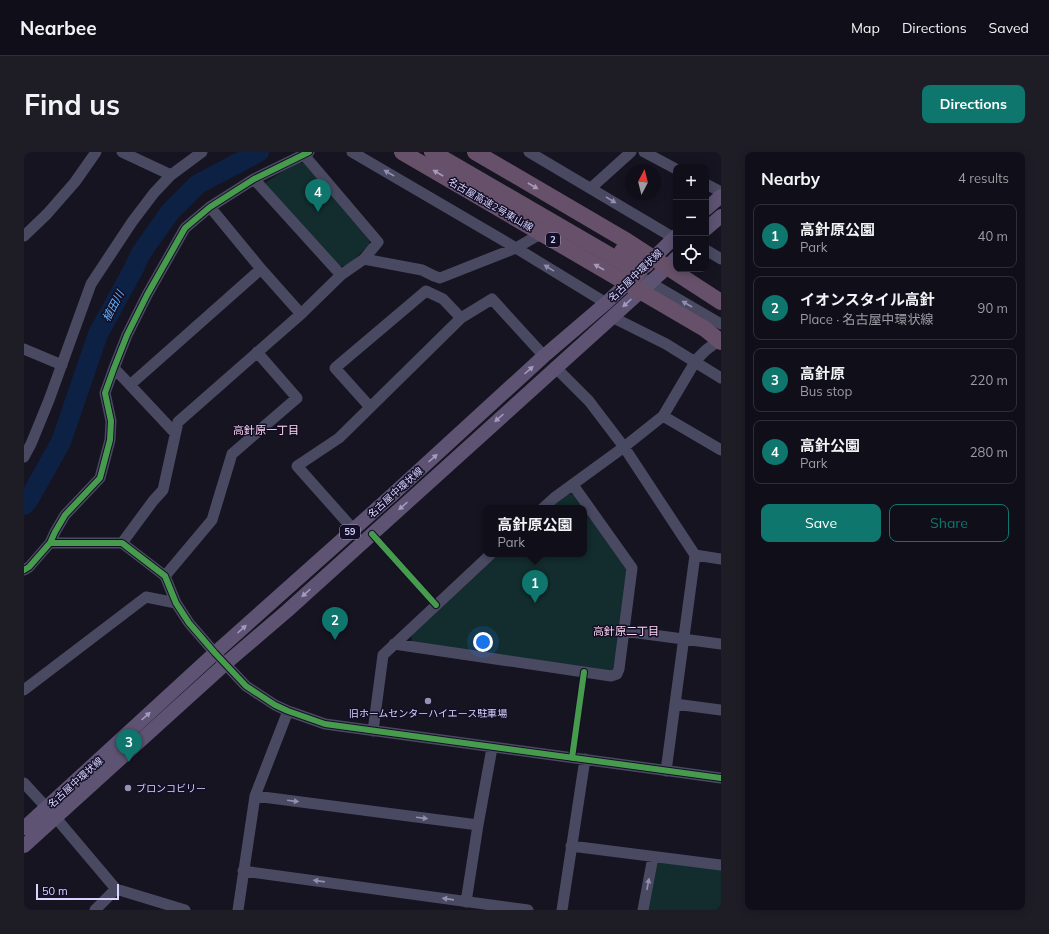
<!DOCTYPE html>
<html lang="en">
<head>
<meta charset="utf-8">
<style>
	body { margin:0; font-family:Mulish,"Noto Sans JP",sans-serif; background:#1e1d26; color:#f1f3f6 }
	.controls { position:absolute; right:12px; top:12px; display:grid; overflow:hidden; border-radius:8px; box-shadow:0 2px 10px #0003 }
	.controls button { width:36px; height:36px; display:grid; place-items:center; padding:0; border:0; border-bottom:1px solid #302f38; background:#100f19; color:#f1f3f6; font:20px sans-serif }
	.compass { position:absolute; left:601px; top:12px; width:36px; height:36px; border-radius:50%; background:#100f19; box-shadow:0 2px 10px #0003; rotate:7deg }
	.scale { position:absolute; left:12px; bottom:10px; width:83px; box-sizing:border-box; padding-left:4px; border:2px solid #d9d4ff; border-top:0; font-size:11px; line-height:14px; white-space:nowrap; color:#d9d4ff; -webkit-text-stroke:3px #130f26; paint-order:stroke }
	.you { position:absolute; left:459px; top:490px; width:14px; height:14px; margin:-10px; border:3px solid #fff; border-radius:50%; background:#1a73e8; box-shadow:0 0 0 6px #1a73e833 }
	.badge { display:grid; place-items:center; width:26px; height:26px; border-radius:50%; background:#0f766e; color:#fff; font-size:13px; font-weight:700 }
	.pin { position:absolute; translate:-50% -33px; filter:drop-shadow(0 1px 2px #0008) }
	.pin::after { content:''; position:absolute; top:21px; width:14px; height:12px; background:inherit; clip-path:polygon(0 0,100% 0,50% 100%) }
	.popup { position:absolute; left:459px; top:353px; width:104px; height:52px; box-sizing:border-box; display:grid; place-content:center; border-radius:8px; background:#100f19; filter:drop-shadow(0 1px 3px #0005); font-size:13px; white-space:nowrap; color:#9c9ca2 }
	.popup b { font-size:15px; color:#f1f3f6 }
	.popup::after { content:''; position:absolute; left:50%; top:100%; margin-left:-8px; border:8px solid transparent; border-top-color:#100f19 }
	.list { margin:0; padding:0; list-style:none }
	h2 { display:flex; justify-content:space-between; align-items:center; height:52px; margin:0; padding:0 16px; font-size:17px }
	h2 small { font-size:13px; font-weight:400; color:#9c9ca2 }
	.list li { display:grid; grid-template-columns:26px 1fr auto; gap:12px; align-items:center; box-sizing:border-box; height:64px; margin:0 8px 8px; padding:0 8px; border:1px solid #302f38; border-radius:8px }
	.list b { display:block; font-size:15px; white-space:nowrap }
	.list p { margin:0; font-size:13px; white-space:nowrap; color:#9c9ca2 }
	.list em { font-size:13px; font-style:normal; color:#9c9ca2 }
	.actions { display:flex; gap:8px; padding:12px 16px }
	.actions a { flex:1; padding:9px 0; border:1px solid #0f766e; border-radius:8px; text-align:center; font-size:14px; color:#0f766e }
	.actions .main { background:#0f766e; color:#fff }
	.icon { flex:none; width:22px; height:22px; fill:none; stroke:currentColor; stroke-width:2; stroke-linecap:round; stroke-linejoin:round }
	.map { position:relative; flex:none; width:697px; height:758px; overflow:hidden; border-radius:8px }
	header { display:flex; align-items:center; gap:24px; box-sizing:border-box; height:56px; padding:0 20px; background:#100f19; border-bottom:1px solid #302f38 }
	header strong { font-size:19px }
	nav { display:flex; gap:22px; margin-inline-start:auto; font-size:14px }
	.intro { display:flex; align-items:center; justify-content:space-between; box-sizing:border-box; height:96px; padding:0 24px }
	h1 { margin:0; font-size:28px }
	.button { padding:10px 18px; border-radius:8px; background:#0f766e; color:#fff; font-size:14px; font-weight:700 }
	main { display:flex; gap:24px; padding:0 24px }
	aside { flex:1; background:#100f19; border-radius:8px; box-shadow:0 2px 10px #0003 }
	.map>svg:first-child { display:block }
	.green { fill:#132c2d }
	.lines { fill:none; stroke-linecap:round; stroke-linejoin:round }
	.river { stroke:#0d2144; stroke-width:20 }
	.minor { stroke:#4a4962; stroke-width:11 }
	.major { stroke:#5e5373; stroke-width:14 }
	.highway { stroke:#67516a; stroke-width:16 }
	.highway-bridge { stroke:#67516a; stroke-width:16 }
	.cycleway-casing { stroke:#130f26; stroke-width:8 }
	.cycleway { stroke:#469c4c; stroke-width:6 }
	.oneway { fill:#928eb0 }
	.oneway2 { fill:#a699bc }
	.oneway3 { fill:#a29ac0 }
	.poi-dot { fill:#9591b1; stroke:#130f26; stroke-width:1.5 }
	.labels { text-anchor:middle; stroke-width:3; stroke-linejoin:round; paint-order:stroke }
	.shield { fill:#130f26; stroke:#9e99be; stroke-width:1 }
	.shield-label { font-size:9px; font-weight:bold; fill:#d9d4ff }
	.street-label { font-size:10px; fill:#d9d4ff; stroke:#130f26 }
	.poi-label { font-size:10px; fill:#d9d4ff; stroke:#130f26 }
	.water-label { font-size:11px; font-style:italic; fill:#62b6ff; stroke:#130f26 }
	.neighbourhood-label { font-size:11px; fill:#ffd6f0; stroke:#130f26 }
</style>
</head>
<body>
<header>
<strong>Nearbee</strong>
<nav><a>Map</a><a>Directions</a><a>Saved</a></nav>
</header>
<div class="intro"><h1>Find us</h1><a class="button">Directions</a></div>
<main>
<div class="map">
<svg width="697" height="758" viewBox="0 0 697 758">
	<rect width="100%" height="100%" fill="#161421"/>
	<path class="green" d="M 273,10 L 280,11 L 345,88 L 345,93 L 323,114 L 314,114 L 241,31 Z
		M 544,341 L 549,343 L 558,356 L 525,356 Z
		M 560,358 L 604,418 L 590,516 L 586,520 L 389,492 L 387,484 L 475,402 L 560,402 Z
		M 633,710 L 697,717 L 697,758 L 623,758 Z"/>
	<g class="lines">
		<path class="river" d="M 0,353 L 5,347 L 37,290 L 74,182 L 109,118 L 117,101 L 146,60 L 174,32 L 235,0"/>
		<path class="minor" d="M 98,0 L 147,23
			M 328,0 L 492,96 L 582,151
			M 505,0 L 650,86
			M 620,0 L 652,17
			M 230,27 L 317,123
			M 682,32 L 697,40
			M 567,36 L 607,0
			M 186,55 L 237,117 L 277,162
			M 0,84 L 23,62 L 51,30 L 72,0
			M 682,98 L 697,107
			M 340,107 L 398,118 L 410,124 L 416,126 L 492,96 L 511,85 L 524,82
			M 620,127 L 697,172
			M 588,165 L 642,192 L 697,226
			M 0,197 L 38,213
			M 670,210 L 682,198 L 697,187
			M 531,215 L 565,249 L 600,295 L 671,403 L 642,619
			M 90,216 L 151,281
			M 106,233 L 237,117
			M 346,255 L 311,216 L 402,139 L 419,147 L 437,166
			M 639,264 L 697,298
			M 0,305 L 7,292 L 25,248 L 67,132 L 108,70 L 130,41 L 147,23 L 178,0
			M 519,356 L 530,346 L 600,295 L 639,264 L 671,210
			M 329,377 L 273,314 L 315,286 L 437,166 L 468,147 L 520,204
			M 26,391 L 98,391 L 141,424 L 152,451 L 165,471 L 191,501 L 222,534 L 251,553 L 264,559 L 301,572 L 697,626
			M 98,391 L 129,349 L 139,338 L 154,270 L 277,162 L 317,123 L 340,107 L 354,90 L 280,3
			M 671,403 L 697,407
			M 0,418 L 5,415 L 26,391 L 31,380 L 41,363 L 76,326 L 86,288 L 87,269 L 81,241 L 90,216 L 103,183 L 123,143 L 161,76 L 186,55 L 230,27 L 285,0
			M 141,424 L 188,368 L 208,302 L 273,246 L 233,200
			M 599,479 L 697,492
			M 370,492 L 587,524 L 593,522 L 595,517 L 608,416 L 549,333
			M 0,538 L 122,445 L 152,451
			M 651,552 L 697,558
			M 349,579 L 359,503 L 467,402
			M 0,631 L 22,655
			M 231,644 L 454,673
			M 32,666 L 92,737 L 161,758
			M 547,694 L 697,713
			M 219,719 L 504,758
			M 442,750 L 454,673 L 468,596
			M 71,758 L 92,737
			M 214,758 L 231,644 L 264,559
			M 538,758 L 561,607
			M 619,758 L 629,705"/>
		<path class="major" d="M 682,57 L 697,44
			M 682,77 L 697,64
			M 0,676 L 191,501 L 367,344 L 520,204 L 582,151 L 613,122 L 652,84
			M 0,694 L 201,512 L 263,459 L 637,121 L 652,106"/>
		<path class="highway" d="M 408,0 L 601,112 L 613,122
			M 598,99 L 622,113"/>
		<path class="highway-bridge" d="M 378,0 L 681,177 L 697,190
			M 451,0 L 603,89 L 697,150"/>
		<g class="cycleway-casing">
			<path id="cycleway" d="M 348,382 L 412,453
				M 26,391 L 98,391 L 141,424 L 152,451 L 165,471 L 191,501 L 222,534 L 251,553 L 264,559 L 301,572 L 697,626
				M 0,418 L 5,415 L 26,391 L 31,380 L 41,363 L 76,326 L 86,288 L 87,269 L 81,241 L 90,216 L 103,183 L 123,143 L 161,76 L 186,55 L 230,27 L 285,0
				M 548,606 L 560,520"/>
		</g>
		<use href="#cycleway" class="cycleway"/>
	</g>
	<defs><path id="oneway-solid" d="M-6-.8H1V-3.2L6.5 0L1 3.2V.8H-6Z"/></defs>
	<g class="oneway">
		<use href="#oneway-solid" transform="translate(365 21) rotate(-150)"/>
		<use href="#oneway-solid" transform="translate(587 48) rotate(31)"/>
		<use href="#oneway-solid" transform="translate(525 116) rotate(-148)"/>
		<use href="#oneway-solid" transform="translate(663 152) rotate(-150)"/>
		<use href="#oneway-solid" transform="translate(269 649) rotate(7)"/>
		<use href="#oneway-solid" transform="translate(398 666) rotate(7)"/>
		<use href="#oneway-solid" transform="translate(295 729) rotate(-172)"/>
		<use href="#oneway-solid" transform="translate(624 732) rotate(-79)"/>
		<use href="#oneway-solid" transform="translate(424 747) rotate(-172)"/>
	</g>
	<g class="oneway2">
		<use href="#oneway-solid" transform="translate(414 21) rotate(-150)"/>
		<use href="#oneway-solid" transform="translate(509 34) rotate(30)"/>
		<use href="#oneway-solid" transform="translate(575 115) rotate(-150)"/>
	</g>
	<g class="oneway3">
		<use href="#oneway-solid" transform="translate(603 151) rotate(138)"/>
		<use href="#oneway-solid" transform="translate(505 218) rotate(-42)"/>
		<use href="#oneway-solid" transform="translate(475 266) rotate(138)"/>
		<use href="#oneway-solid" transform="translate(409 306) rotate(-42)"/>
		<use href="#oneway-solid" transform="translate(379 354) rotate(138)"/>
		<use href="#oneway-solid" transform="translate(282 441) rotate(138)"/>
		<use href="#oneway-solid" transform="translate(218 477) rotate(-42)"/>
		<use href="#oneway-solid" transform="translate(122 564) rotate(-42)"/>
	</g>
	<g class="poi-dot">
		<circle cx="404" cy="549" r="4"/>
		<circle cx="104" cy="636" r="4"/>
	</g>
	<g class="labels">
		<g class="shield">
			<rect x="522" y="81" width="14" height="14" rx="3"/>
			<rect x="316" y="373" width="20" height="14" rx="3"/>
		</g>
		<g class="shield-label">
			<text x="529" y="91">2</text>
			<text x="326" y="383">59</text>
		</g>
		<g class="street-label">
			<text transform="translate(467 52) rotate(30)" y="4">名古屋高速2号東山線</text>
			<text transform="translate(611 123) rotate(-44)" y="4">名古屋中環状線</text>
			<text transform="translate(371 340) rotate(-42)" y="4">名古屋中環状線</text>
			<text transform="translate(51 630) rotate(-42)" y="4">名古屋中環状線</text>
		</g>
		<g class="poi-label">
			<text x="404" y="565">旧ホームセンターハイエース駐車場</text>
			<text x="112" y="640" text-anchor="start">ブロンコビリー</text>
		</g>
		<g class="water-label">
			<text transform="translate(89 154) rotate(-62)" y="4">植田川</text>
		</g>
		<g class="neighbourhood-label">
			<text x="242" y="282">高針原一丁目</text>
			<text x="602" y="483">高針原二丁目</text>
		</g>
	</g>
</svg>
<div class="controls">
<button>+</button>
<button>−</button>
<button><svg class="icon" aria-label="locate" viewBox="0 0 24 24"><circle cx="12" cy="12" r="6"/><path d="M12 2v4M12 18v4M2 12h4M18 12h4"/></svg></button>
</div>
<svg class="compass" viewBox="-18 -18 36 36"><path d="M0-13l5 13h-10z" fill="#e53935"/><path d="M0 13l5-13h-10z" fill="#9c9ca2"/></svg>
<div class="scale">50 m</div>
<div class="you"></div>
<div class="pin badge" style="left:511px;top:451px">1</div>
<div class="popup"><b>高針原公園</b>Park</div>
<div class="pin badge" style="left:311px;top:488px">2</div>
<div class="pin badge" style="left:105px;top:610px">3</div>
<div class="pin badge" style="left:294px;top:60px">4</div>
</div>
<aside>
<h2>Nearby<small>4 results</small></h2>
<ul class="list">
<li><span class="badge">1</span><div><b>高針原公園</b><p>Park</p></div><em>40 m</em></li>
<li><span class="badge">2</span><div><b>イオンスタイル高針</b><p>Place · 名古屋中環状線</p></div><em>90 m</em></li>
<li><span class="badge">3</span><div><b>高針原</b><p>Bus stop</p></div><em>220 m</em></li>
<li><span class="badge">4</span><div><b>高針公園</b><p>Park</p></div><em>280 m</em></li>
</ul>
<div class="actions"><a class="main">Save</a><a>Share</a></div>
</aside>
</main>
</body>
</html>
